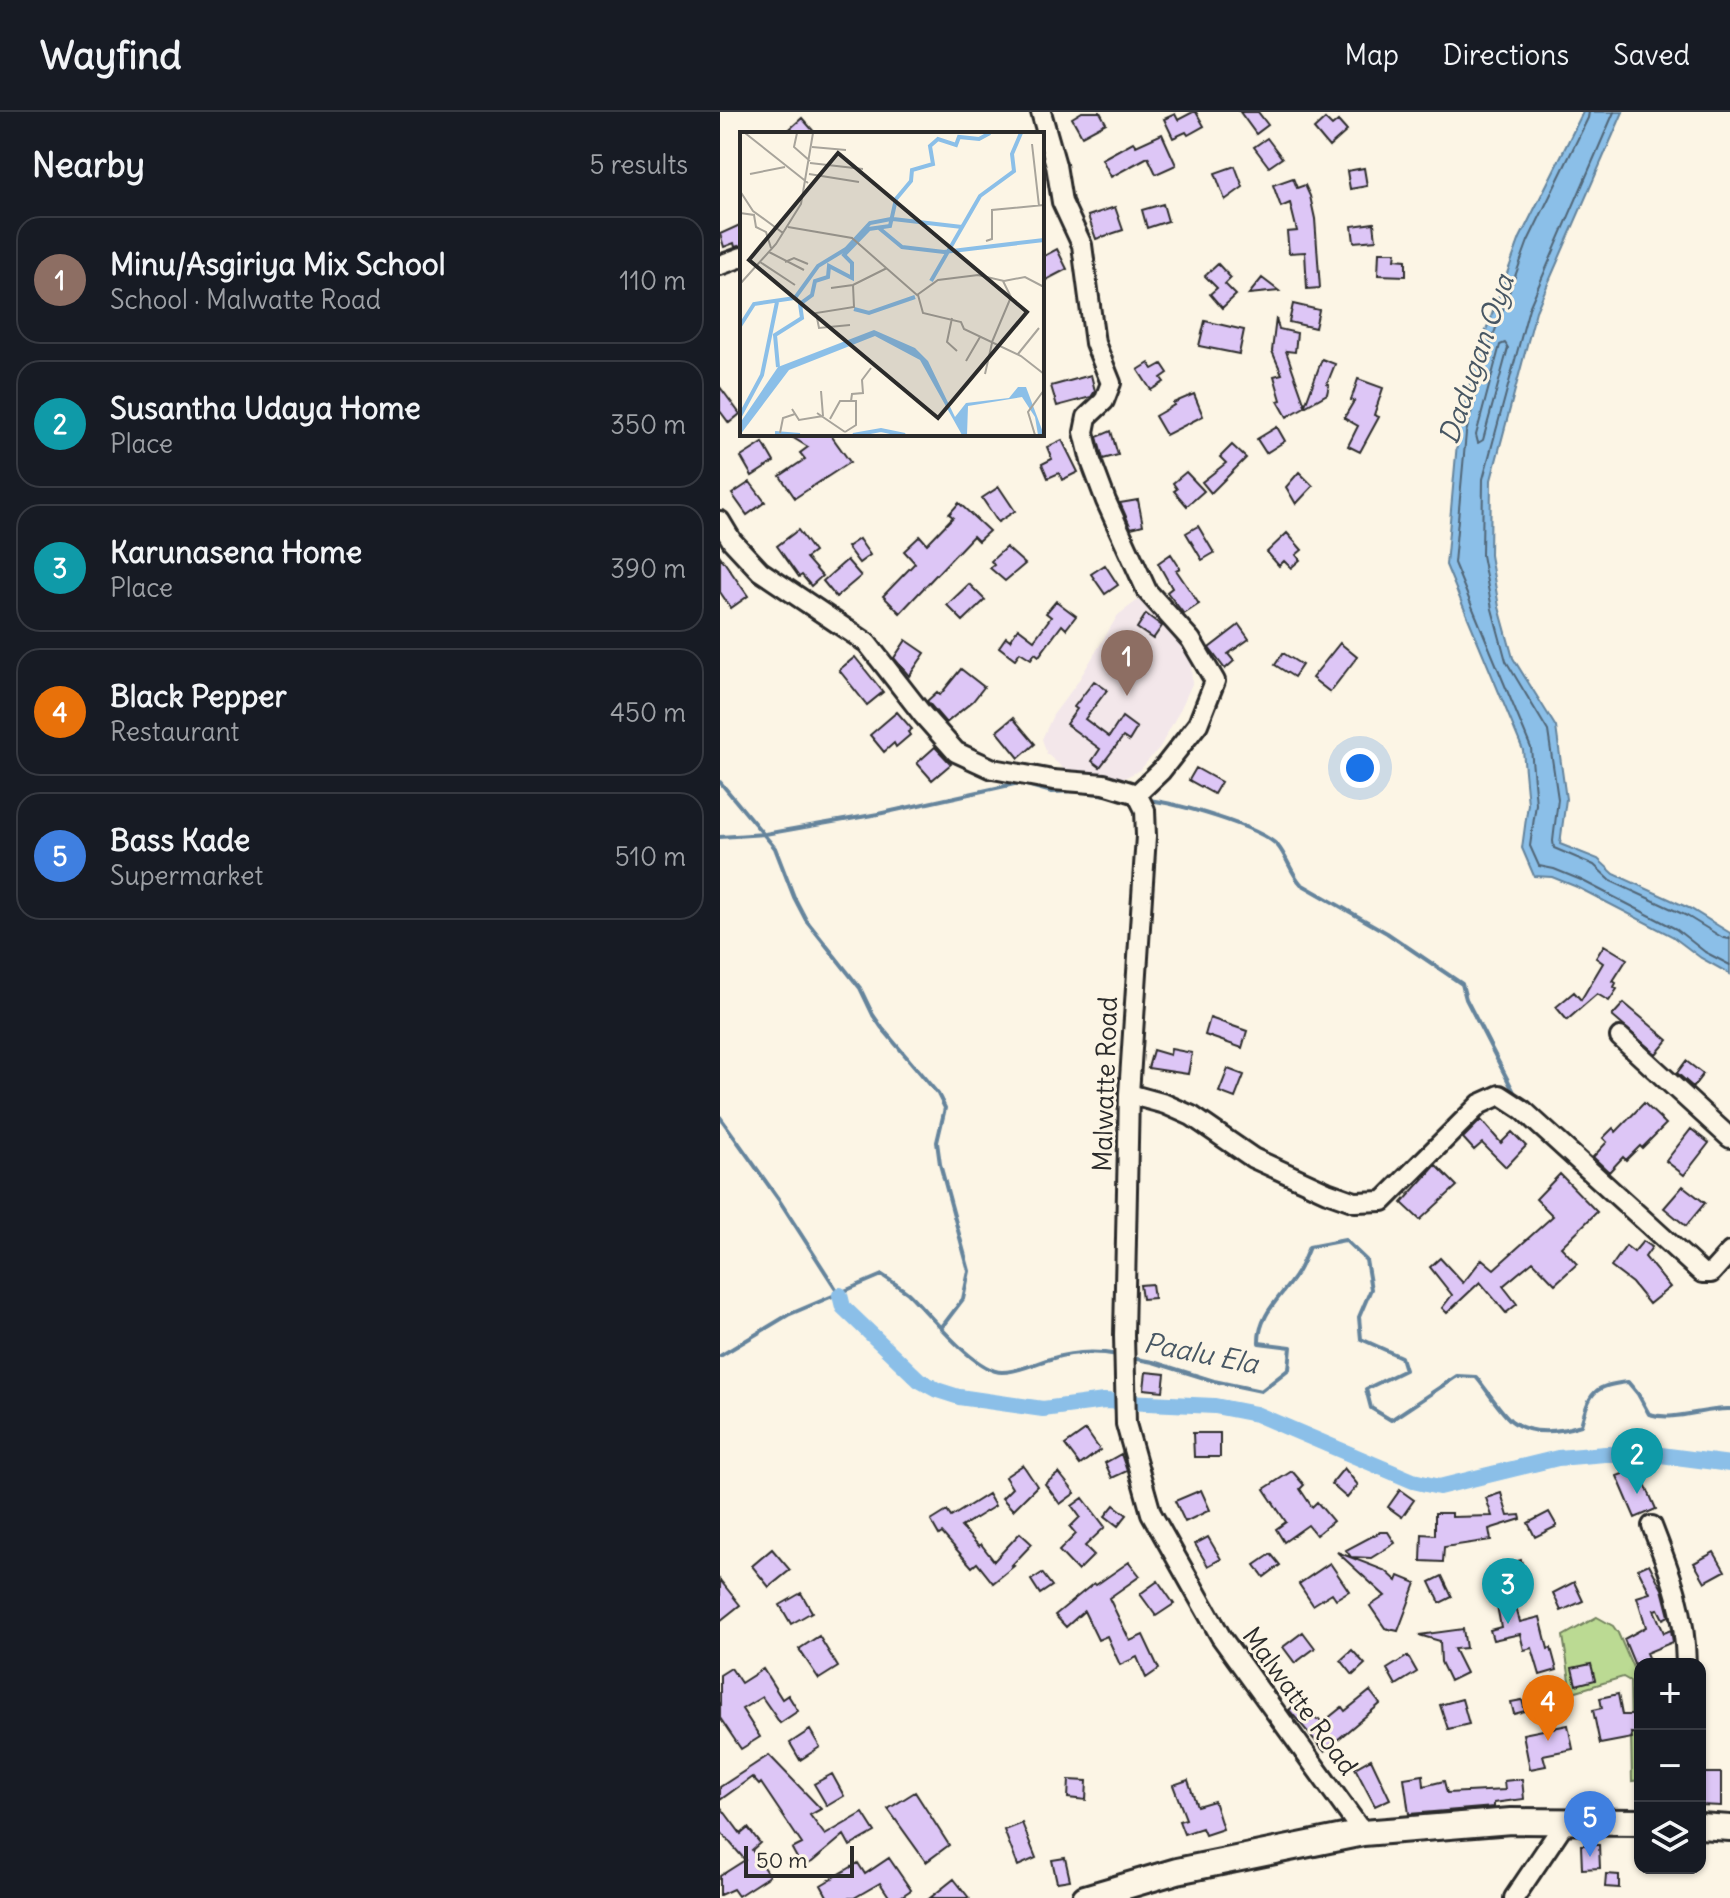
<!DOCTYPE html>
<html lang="en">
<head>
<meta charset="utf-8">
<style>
	body { margin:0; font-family:Delius,sans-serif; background:#242831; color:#f1f3f6 }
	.controls { position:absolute; right:24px; bottom:24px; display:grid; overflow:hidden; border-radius:16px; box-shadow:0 2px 6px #0004 }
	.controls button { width:72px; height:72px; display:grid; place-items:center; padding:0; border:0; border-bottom:2px solid #363941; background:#171b24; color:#f1f3f6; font:40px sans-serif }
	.scale { position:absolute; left:24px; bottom:20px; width:110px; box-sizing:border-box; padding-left:8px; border:4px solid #2b2b2b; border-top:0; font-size:22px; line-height:28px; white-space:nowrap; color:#2b2b2b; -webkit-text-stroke:6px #fcf5e5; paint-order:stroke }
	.you { position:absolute; left:640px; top:656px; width:28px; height:28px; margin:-20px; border:6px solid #fff; border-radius:50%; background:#1a73e8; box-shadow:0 0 0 12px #1a73e833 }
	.badge { display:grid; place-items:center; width:52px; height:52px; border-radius:50%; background:#98999b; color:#fff; font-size:26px; font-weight:700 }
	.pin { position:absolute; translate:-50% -66px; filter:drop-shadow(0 2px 4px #0008) }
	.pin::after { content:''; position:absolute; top:42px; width:28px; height:24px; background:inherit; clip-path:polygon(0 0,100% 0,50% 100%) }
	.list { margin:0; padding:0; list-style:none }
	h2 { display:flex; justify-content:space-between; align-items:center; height:104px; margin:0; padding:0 32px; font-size:34px }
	h2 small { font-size:26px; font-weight:400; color:#9ea1a6 }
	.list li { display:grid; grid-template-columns:52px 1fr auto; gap:24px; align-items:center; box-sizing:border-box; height:128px; margin:0 16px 16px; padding:0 16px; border:2px solid #363941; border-radius:24px }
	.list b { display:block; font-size:30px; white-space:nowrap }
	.list p { margin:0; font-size:26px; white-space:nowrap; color:#9ea1a6 }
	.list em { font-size:26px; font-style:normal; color:#9ea1a6 }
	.icon { flex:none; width:44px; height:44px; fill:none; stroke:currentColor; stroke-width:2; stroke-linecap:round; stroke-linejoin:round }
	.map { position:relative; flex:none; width:1010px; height:1786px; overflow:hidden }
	header { display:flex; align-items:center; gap:48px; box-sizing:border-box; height:112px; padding:0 40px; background:#171b24; border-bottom:2px solid #363941 }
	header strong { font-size:38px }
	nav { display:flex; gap:44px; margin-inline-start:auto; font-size:28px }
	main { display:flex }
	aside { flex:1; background:#171b24 }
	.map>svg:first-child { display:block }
	.built { fill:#f3e7ea }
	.green { fill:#bbda93; stroke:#73825f; stroke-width:2 }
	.water { fill:#8bbfe8; stroke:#65849c; stroke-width:2 }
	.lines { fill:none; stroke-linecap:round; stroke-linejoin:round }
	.shore { stroke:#516677; stroke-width:2 }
	.stream { stroke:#65849c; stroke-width:4 }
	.canal { stroke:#8bbfe8; stroke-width:16 }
	.building { fill:#ddc6f6; stroke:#2b2b2b; stroke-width:2 }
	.minor-casing { stroke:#2b2b2b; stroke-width:24 }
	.major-casing { stroke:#2b2b2b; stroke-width:30 }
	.minor { stroke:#fcf5e5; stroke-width:18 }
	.major { stroke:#fcf5e5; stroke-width:24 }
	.labels { text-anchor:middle; stroke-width:6; stroke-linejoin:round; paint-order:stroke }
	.street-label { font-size:26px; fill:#2b2b2b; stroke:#fcf5e5 }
	.water-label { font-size:28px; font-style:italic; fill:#485764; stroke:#fcf5e5 }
	.inset-river { fill:none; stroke:#8bbfe8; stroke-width:4 }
	.inset-road { fill:none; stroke:#a8a49b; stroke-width:2 }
	.view { fill:#2b2b2b; fill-opacity:0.15; stroke:#2b2b2b; stroke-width:4 }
	.inset-edge { fill:none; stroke:#2b2b2b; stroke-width:4 }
</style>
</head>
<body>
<header>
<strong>Wayfind</strong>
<nav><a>Map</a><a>Directions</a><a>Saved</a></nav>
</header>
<main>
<aside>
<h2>Nearby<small>5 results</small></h2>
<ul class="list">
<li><span class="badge" style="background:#8d6e63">1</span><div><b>Minu/Asgiriya Mix School</b><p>School · Malwatte Road</p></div><em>110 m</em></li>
<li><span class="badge" style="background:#0f9aa8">2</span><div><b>Susantha Udaya Home</b><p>Place</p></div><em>350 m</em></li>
<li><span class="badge" style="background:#0f9aa8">3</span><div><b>Karunasena Home</b><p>Place</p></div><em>390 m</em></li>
<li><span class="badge" style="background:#e8710a">4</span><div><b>Black Pepper</b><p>Restaurant</p></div><em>450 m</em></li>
<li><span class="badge" style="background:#3f7fe0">5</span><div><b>Bass Kade</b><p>Supermarket</p></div><em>510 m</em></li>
</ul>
</aside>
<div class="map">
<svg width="1010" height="1786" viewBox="0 0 1010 1786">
	<rect width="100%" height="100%" fill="#fcf5e5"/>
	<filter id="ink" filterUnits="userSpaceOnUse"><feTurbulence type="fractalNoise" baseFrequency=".0125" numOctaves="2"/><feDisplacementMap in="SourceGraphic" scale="16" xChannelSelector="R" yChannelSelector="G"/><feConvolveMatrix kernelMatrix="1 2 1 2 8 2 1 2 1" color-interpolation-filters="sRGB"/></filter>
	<g filter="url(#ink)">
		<path class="built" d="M 418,488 L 426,488 L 459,528 L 471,549 L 472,572 L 461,596 L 440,635 L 420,658 L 404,666 L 344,657 L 327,642 L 322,627 L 333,603 L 357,571 L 398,503 Z"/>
		<path class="green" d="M 877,1505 L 893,1514 L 898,1521 L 914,1558 L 916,1560 L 920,1559 L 920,1668 L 912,1669 L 910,1569 L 903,1565 L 853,1580 L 851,1575 L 843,1524 Z"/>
		<path class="water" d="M 863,0 L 903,0 L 816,199 L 771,368 L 770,443 L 779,495 L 793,546 L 836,615 L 846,687 L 840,732 L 878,747 L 894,762 L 971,797 L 1010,821 L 1010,862 L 981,846 L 952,824 L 857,775 L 832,765 L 814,764 L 802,736 L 808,692 L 803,638 L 726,453 L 738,320 L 757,243 L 800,126 Z"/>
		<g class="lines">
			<path class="shore" d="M 869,0 L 868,6 L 808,129 L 765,246 L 746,321 L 734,451 L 811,636 L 816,692 L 810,734 L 819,754 L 834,757 L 861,768 L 956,817 L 985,840 L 1010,853
				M 894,0 L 809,196 L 763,367 L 762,443 L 772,497 L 786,549 L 828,619 L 838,687 L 833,729 L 834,736 L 874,753 L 891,769 L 967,804 L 1003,826 L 1010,827
				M 785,231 L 788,236 L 763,328 L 758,331 L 756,323 L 780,233 Z"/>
			<path class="stream" d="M 0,670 L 55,736 L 74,785 L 86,808 L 140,876 L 153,903 L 162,916 L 218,982 L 225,996 L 217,1030 L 220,1052 L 249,1159 L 243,1187 L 221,1216
				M 427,688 C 456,691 539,714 558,734 C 567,745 571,761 581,772 L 667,821 L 742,872 L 746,887 L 796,984
				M 0,725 L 45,722 L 158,702 L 299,671 L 332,680 L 355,679 L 395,684
				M 0,1005 L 59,1088 L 120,1183
				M 0,1244 L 68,1203 L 162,1163 C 171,1169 180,1175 188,1181 C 209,1201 254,1260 282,1260 C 299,1260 315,1251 330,1247 C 352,1240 376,1239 398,1243
				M 411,1246 L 433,1250 L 494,1269 L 541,1279 L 569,1257 L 571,1235 L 539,1231 C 538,1203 561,1185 575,1164 C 581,1156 585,1144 589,1135 L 625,1128 L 646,1148 L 651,1177 L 639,1205 L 641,1227 L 681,1245 L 685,1258 L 646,1277 L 651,1296 L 671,1308 L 737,1264 L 756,1265 C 766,1276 782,1303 793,1310 C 813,1324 839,1320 861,1313 C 870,1280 873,1274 908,1270 L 918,1282 L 929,1302 C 956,1310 982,1296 1010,1297"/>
			<path class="canal" d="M 120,1183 L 123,1195 L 199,1268 L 217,1278 L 239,1285 L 323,1297 L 384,1289 L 495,1294 L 536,1302 L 693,1369 L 719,1375 L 838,1346 L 885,1342 L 933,1342 L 1010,1352"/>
		</g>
		<path class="building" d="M 362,0 L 380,0 L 386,11 L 362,24 L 352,6 Z
			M 473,0 L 476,0 L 484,14 L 468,23 L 466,20 L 453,26 L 444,7 L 455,2 L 458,8 Z
			M 520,0 L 538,0 L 548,13 L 536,22 Z
			M 82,6 L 96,22 L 64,22 Z
			M 605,7 L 612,14 L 618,9 L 627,19 L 609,35 L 594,17 Z
			M 442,22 L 456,53 L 436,62 L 428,45 L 391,65 L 382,47 L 413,30 L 416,34 Z
			M 547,26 L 562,46 L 549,55 L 534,35 Z
			M 515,54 L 523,75 L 505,88 L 495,61 Z
			M 644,56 L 647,74 L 630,77 L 627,59 Z
			M 573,66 L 577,76 L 585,73 L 590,84 L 595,107 L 600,176 L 587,177 L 585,140 L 569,141 L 567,120 L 577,119 L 570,91 L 561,95 L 553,73 Z
			M 443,92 L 448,109 L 427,116 L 422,98 Z
			M 395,95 L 403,118 L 376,127 L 368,104 Z
			M 654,111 L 656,128 L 634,130 L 632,114 Z
			M 22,112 L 22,133 L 15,135 L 14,131 L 4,135 L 0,122 Z
			M 337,137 L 347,157 L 322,170 L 322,145 Z
			M 659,140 L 676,140 L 675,147 L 686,148 L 686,164 L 658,163 Z
			M 498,152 L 511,166 L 505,172 L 516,183 L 502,196 L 490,182 L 497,176 L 485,164 Z
			M 542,166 L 559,179 L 529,182 Z
			M 573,192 L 599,198 L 595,216 L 569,210 Z
			M 556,206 L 559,217 L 577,221 L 575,240 L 566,239 L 585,293 L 602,247 L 615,252 L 607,272 L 609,273 L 607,282 L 567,305 L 558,289 L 561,288 L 554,264 L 562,262 L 552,239 Z
			M 485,209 L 524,218 L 519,242 L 479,234 Z
			M 429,251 L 433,257 L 442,252 L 448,261 L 441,266 L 444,270 L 431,278 L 418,258 Z
			M 371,263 L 375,279 L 371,285 L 337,294 L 331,274 Z
			M 638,267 L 663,276 L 654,303 L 659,305 L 640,340 L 628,334 L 638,314 L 624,306 L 634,289 L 631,288 Z
			M 0,275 L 20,302 L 9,311 L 0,299 Z
			M 474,282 L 483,304 L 446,323 L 435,304 L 454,293 L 453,291 Z
			M 557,315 L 565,329 L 546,341 L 537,327 Z
			M 391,319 L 398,343 L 383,347 L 377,325 Z
			M 67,322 L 110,322 L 130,350 L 75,386 L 60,364 L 85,347 L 80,341 L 88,335 Z
			M 342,328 L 358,360 L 342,368 L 339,361 L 328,366 L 322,352 L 332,347 L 327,335 Z
			M 43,331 L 54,350 L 32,364 L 21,345 Z
			M 512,333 L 526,346 L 491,381 L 482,370 L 506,351 L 500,345 Z
			M 466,360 L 484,379 L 467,394 L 454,379 L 457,377 L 453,371 Z
			M 579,360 L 593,374 L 576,392 L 566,375 Z
			M 30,370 L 45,390 L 27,403 L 12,382 Z
			M 279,375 L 295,399 L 278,410 L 262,386 Z
			M 418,388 L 423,413 L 411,416 L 400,391 Z
			M 239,391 L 269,419 L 258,429 L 253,424 L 180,501 L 163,484 L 195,451 L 184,439 L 200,424 L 207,432 L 233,405 L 229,402 Z
			M 478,414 L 494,441 L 482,448 L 466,421 Z
			M 78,418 L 94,440 L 86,446 L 102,464 L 91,474 L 82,463 L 79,465 L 57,434 Z
			M 567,421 L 582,438 L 576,443 L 580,448 L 571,456 L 564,449 L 559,454 L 547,440 Z
			M 139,427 L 150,443 L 139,451 L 127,435 Z
			M 286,435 L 305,452 L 285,469 L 270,456 L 274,453 L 271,449 Z
			M 451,442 L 460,456 L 456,458 L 479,492 L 464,502 L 447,480 L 452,476 L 438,451 Z
			M 0,444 L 28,484 L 11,496 L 0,480 Z
			M 127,448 L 141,464 L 116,485 L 103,469 Z
			M 385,453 L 398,473 L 385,482 L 371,462 Z
			M 249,472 L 265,488 L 243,509 L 227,493 Z
			M 336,489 L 356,504 L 346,517 L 342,513 L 319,544 L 315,541 L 311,547 L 300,540 L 295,547 L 279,535 L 286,525 L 290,528 L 298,516 L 314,528 L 331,505 L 326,501 Z
			M 426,502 L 442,514 L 433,527 L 417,516 Z
			M 519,513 L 529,527 L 508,542 L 514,549 L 505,557 L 489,536 Z
			M 186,528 L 205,541 L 189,564 L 174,546 Z
			M 620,531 L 637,545 L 610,580 L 592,566 Z
			M 563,541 L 582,553 L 574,565 L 555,553 Z
			M 135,545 L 163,580 L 147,593 L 119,558 Z
			M 241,557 L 264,575 L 253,589 L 226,611 L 207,589 L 217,580 L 220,583 Z
			M 374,569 L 387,578 L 365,607 L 389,625 L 402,605 L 417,616 L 409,629 L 403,625 L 380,655 L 372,649 L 380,637 L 346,612 L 357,597 L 354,595 Z
			M 177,600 L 192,617 L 188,620 L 190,623 L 176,635 L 174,631 L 164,640 L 150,623 Z
			M 293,606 L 315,632 L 299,646 L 277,619 Z
			M 215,635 L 231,652 L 212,668 L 197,651 Z
			M 476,656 L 501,670 L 494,682 L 469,668 Z
			M 884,833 L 907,847 L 893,869 L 896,871 L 894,875 L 897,877 L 889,889 L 877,882 L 847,908 L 836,895 L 854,880 L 861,888 L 883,851 L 876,846 Z
			M 904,891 L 948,928 L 936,942 L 892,904 Z
			M 490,906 L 527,919 L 522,936 L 485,923 Z
			M 451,937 L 472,941 L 468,962 L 428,956 L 433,938 L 450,943 Z
			M 966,949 L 983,962 L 973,975 L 957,961 Z
			M 508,957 L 524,963 L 515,986 L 499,980 Z
			M 924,991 L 946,1012 L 922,1036 L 920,1034 L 906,1048 L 903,1045 L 889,1060 L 873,1045 L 887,1030 L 883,1026 L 893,1016 L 896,1020 Z
			M 761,1008 L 781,1031 L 792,1020 L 806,1034 L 786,1055 L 762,1031 L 754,1038 L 743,1026 Z
			M 971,1017 L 989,1031 L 964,1063 L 946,1049 Z
			M 716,1053 L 737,1074 L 700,1108 L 682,1091 Z
			M 840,1062 L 877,1100 L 841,1135 L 857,1152 L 835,1172 L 813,1149 L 783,1174 L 797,1192 L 786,1201 L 760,1170 L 727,1201 L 722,1196 L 732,1183 L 710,1155 L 720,1146 L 743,1171 L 762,1147 L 774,1157 L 833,1104 L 816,1087 Z
			M 963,1074 L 985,1091 L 966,1114 L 944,1096 Z
			M 923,1129 L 932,1135 L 925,1145 L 950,1175 L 929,1192 L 912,1171 L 891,1155 L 906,1134 L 914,1140 Z
			M 432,1172 L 434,1186 L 422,1187 L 420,1173 Z
			M 426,1260 L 445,1262 L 443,1279 L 424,1277 Z
			M 366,1318 L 380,1338 L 360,1353 L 345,1333 Z
			M 473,1321 L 500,1321 L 500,1345 L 474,1345 Z
			M 401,1342 L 407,1359 L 392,1366 L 385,1351 Z
			M 303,1353 L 317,1374 L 293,1398 L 282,1386 L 292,1376 L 285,1365 Z
			M 624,1356 L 638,1373 L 627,1386 L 611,1372 Z
			M 918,1356 L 936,1397 L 915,1406 L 897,1364 Z
			M 572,1359 L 584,1373 L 580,1377 L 592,1395 L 597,1390 L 613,1409 L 596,1423 L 588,1413 L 564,1430 L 556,1417 L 566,1410 L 544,1377 Z
			M 339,1361 L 355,1381 L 340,1392 L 325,1372 Z
			M 481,1378 L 490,1398 L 465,1410 L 455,1389 Z
			M 680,1378 L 694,1388 L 682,1405 L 668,1395 Z
			M 781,1381 L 788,1404 L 800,1403 L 801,1407 L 769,1417 L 771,1428 L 724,1435 L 723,1450 L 701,1449 L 702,1422 L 715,1423 L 715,1401 L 732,1401 L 732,1405 L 772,1404 L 766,1386 Z
			M 268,1382 L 275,1394 L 241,1415 L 259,1434 L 261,1432 L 274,1449 L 300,1421 L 312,1432 L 292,1453 L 294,1454 L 273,1471 L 257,1451 L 252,1455 L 222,1421 L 219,1423 L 211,1409 L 227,1399 L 231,1405 Z
			M 363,1386 L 385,1415 L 365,1434 L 374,1443 L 358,1459 L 339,1439 L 356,1422 L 350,1415 L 360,1405 L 352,1394 Z
			M 394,1393 L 407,1403 L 398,1414 L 385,1404 Z
			M 829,1400 L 837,1414 L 815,1425 L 808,1411 Z
			M 660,1420 L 668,1420 L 675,1431 L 651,1446 L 631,1445 L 626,1438 Z
			M 488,1425 L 501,1447 L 488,1454 L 475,1432 Z
			M 52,1437 L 70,1458 L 49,1475 L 32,1454 Z
			M 617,1440 L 666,1459 L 677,1469 L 679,1464 L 696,1471 L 678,1519 L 665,1516 L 650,1494 L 665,1484 Z
			M 994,1440 L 1005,1459 L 985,1470 L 974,1451 Z
			M 551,1442 L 560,1453 L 544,1465 L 535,1453 Z
			M 801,1448 L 810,1476 L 794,1481 L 785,1453 Z
			M 409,1450 L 420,1464 L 389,1486 L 410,1529 L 423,1523 L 439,1557 L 426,1566 L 417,1545 L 400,1553 L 387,1524 L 378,1528 L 364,1499 L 346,1515 L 335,1503 L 374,1471 L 376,1473 Z
			M 610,1451 L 629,1479 L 616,1487 L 612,1481 L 593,1493 L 579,1472 Z
			M 929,1452 L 942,1477 L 949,1504 L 943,1507 L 938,1497 L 934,1498 L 944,1521 L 951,1518 L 953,1530 L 926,1541 L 930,1550 L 916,1556 L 904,1527 L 926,1515 L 917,1485 L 930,1481 L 918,1457 Z
			M 322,1461 L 332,1474 L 320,1482 L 311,1468 Z
			M 722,1464 L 732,1485 L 720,1491 L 710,1470 Z
			M 0,1468 L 20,1493 L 0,1509 Z
			M 438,1469 L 454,1492 L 436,1504 L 420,1482 Z
			M 854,1470 L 863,1489 L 841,1499 L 833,1481 Z
			M 81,1481 L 92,1500 L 71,1512 L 60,1493 Z
			M 793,1484 L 800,1510 L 820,1505 L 828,1537 L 831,1536 L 837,1558 L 820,1563 L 812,1536 L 804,1538 L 800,1522 L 773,1528 L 770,1518 L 781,1515 L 776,1488 Z
			M 743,1517 L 746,1536 L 734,1537 L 746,1561 L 730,1569 L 721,1550 L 720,1529 L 699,1523 Z
			M 583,1520 L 595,1536 L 575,1551 L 563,1535 Z
			M 99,1524 L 118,1555 L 99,1567 L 79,1537 Z
			M 632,1538 L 645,1552 L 633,1563 L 621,1548 Z
			M 688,1544 L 697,1560 L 676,1573 L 667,1557 Z
			M 871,1552 L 875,1568 L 856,1573 L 852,1556 Z
			M 11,1556 L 21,1571 L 43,1557 L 62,1587 L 68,1583 L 78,1599 L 60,1611 L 42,1585 L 22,1597 L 40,1625 L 21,1637 L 0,1606 L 0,1563 Z
			M 650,1579 L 660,1592 L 604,1639 L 569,1598 L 580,1589 L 597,1608 L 599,1607 L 602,1611 L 622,1595 L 625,1599 Z
			M 898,1582 L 902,1603 L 920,1603 L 920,1622 L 911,1621 L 912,1626 L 880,1632 L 873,1598 L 882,1596 L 880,1586 Z
			M 742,1587 L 749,1612 L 728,1617 L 720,1593 Z
			M 802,1588 L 805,1599 L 794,1602 L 791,1590 Z
			M 848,1613 L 853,1637 L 823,1643 L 826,1654 L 810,1657 L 803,1622 Z
			M 90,1618 L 100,1635 L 80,1648 L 70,1631 Z
			M 49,1643 L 101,1697 L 90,1703 L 105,1723 L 143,1701 L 155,1720 L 130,1734 L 124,1723 L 92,1750 L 82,1755 L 72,1737 L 82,1732 L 41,1671 L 39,1673 L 32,1665 L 0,1688 L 0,1675 Z
			M 651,1647 L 670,1687 L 655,1694 L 635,1656 Z
			M 980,1661 L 1001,1661 L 1001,1694 L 980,1693 Z
			M 112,1662 L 124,1684 L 107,1694 L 94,1672 Z
			M 703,1663 L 704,1674 L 724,1669 L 727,1681 L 785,1678 L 784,1669 L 802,1667 L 804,1687 L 774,1691 L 774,1695 L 689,1702 L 684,1666 Z
			M 349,1668 L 367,1669 L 366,1688 L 348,1686 Z
			M 468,1668 L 477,1694 L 494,1689 L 503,1717 L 485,1723 L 482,1716 L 464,1722 L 459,1709 L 466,1707 L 453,1673 Z
			M 195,1680 L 229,1733 L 206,1750 L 168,1697 Z
			M 0,1694 L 21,1722 L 28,1716 L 40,1731 L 32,1738 L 49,1764 L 18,1784 L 13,1777 L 0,1783 L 0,1764 L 25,1748 L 0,1719 Z
			M 302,1711 L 316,1746 L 298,1754 L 284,1718 Z
			M 861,1733 L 879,1733 L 880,1756 L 862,1757 Z
			M 169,1746 L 191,1778 L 179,1786 L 170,1786 L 160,1771 L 134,1786 L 108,1786 L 101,1773 L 138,1751 L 145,1762 Z
			M 345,1746 L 350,1768 L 337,1770 L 332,1748 Z
			M 886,1762 L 899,1763 L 899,1776 L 885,1775 Z
			M 234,1767 L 249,1786 L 210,1786 Z"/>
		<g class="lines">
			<g class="minor-casing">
				<path id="minor" d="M 321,0 L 336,53 L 342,90 L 362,133 L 375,231 L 391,271 L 384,289 L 367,305 L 364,320 L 371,349 L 386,389 L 427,479 L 471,528 L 495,569 L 478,612 L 441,659 L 417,682
					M 0,153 L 22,145
					M 0,409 L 12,429 L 40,459 L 147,531 L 203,603 L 236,640 L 273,657 L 333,668 L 384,672 L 417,682 L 425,698 L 426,724 L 409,982 L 404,1223 L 406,1312 L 431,1401 L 501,1525 L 643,1721
					M 900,925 L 1010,1026
					M 409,982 L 445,992 L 472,1004 L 533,1046 L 607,1080 L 635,1090 L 663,1089 L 760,992 L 780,983 L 803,998 L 982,1161 L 991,1161 L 1010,1140
					M 932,1414 C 951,1463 965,1498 966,1552
					M 794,1786 L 845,1710"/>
			</g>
			<g class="major-casing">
				<path id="major" d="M 980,1714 L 1010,1716
					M 365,1786 L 457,1759 L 643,1721 L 791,1709 L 920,1710"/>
			</g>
			<use href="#minor" class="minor"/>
			<use href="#major" class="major"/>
		</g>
	</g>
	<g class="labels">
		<g class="street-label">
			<text transform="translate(385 972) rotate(-88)" y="9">Malwatte Road</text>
			<text transform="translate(580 1589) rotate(54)" y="9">Malwatte Road</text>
		</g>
		<g class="water-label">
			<text transform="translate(756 247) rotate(-71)" y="10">Dadugan Oya</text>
			<text transform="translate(481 1241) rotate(11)" y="10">Paalu Ela</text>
		</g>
	</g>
	<g transform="translate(20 20)">
		<rect width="304" height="304" fill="#fcf5e5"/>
		<path d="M 134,198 L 175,216 L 188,229 L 215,285 L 226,271 L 269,266 L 278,255 L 286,255 L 304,303 L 298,303 L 295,285 L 282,265 L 228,274 L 227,303 L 222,303 L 180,228 L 135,204 L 49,238 L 0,303 L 0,291 L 38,235 Z" fill="#8bbfe8"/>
		<path class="inset-river" d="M 153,87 L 222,95M 139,96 L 162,115 L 204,120 L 304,108M 191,149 L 240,64 L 274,39 L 272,22 L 281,1M 114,177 L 129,181 L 175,165M 0,194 L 14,172 L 55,166 L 78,134 L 106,117 L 130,91 L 151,87M 38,235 L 35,203 L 62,186 L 60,172 L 72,163 L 75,149 L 88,145 L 89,134 L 112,146 L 112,131 L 104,123 L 129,97 L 150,94 L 156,67 L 171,49 L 172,38 L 193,32 L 190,14 L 198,7 L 216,13 L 219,5 L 239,7 L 250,1M 0,284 L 22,243 L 37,170M 35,301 L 60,303M 113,303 L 141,298 L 165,303"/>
		<path class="inset-road" d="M 5,1 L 68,51M 57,1 L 54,15 L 70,29M 292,12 L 299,74M 72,15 L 106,18M 70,31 L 123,37M 10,42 L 45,35M 69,42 L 119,50M 0,59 L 13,79 L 43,101M 0,81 L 14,83 L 16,95 L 26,100 L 31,116M 48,95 L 112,106 L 177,163 L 198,148 L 238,143 L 264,149 L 285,145 L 304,155M 246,109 L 252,107 L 252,78 L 304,73M 29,120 L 64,138M 20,130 L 55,153M 45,130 L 54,126 L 68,132M 0,152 L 36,112 L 61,72 L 73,1M 91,156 L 113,153 L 147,136M 178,163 L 183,181 L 221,190 L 224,197 L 281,224 L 304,242M 212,186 L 207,210 L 217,219M 110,193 L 79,196 L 76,181 L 114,175 L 113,153M 252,210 L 271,165 L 263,149M 278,222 L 299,196M 226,229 L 240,205M 245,242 L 252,211M 81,259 L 83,284M 111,269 L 112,262 L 123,261 L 122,248 L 131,236M 52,277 L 59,288 L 83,284M 77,281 L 105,300M 90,287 L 100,269 L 116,269 L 116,293 L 105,300M 40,301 L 43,286 L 55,282M 295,303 L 288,280 L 304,258"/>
		<path class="view" d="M 98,21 L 287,180 L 198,286 L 9,128 Z"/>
		<rect width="304" height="304" class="inset-edge"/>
	</g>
</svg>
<div class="controls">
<button>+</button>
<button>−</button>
<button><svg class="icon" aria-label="layers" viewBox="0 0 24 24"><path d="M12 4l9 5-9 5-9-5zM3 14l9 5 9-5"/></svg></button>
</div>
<div class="scale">50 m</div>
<div class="you"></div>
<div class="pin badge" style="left:407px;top:584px;background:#8d6e63">1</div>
<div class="pin badge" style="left:917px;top:1382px;background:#0f9aa8">2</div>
<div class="pin badge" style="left:788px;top:1512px;background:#0f9aa8">3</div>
<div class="pin badge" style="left:828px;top:1629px;background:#e8710a">4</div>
<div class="pin badge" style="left:870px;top:1745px;background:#3f7fe0">5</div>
</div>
</main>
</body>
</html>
